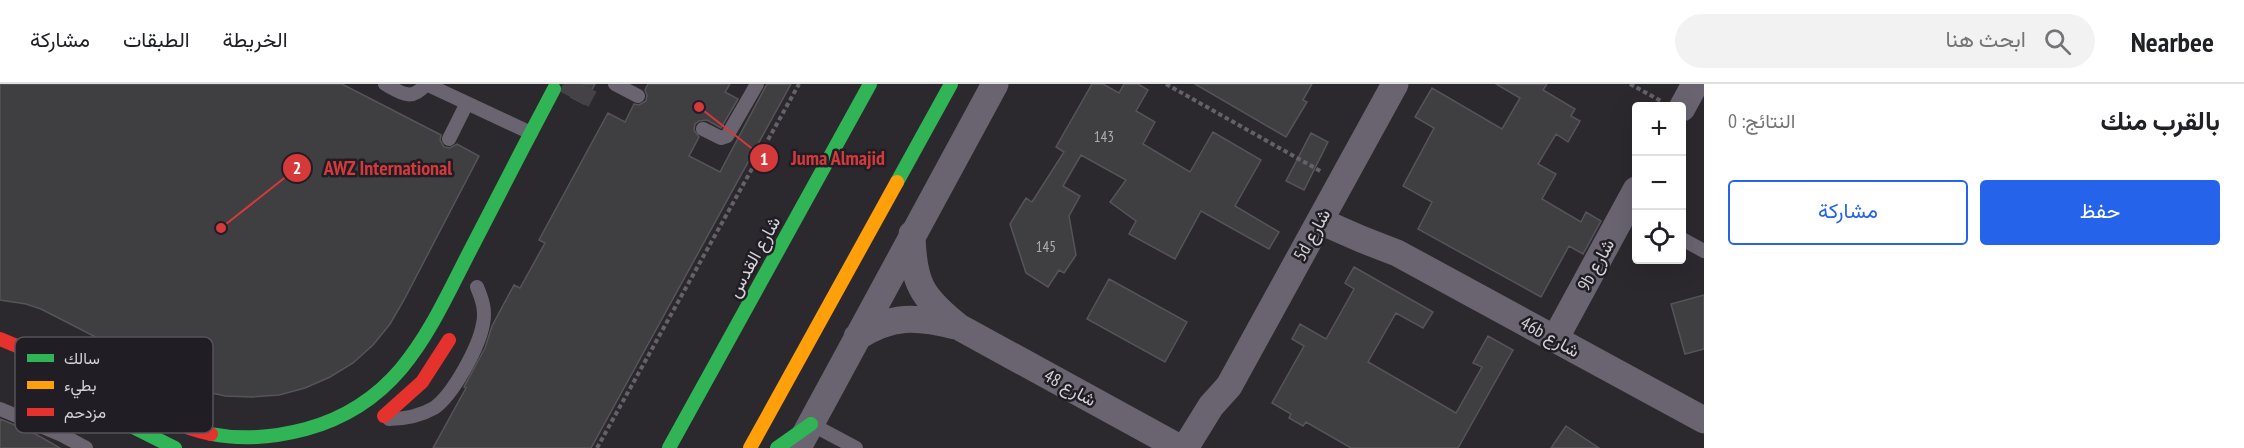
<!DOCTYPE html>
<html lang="ar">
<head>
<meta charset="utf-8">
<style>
	body { margin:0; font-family:"PT Sans Narrow",Vazirmatn,sans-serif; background:#f2f2f2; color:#202124; direction:rtl }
	.controls { position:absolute; right:18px; top:18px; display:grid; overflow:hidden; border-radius:6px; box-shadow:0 6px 24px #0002 }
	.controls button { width:54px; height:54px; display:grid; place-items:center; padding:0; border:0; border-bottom:2px solid #e0e0e0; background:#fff; color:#202124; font:30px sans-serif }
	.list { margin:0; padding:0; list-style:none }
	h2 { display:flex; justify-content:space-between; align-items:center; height:78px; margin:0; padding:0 24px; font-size:26px }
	h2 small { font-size:20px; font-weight:400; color:#757577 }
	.actions { display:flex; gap:12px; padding:18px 24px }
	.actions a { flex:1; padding:14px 0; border:2px solid #2563eb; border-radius:6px; text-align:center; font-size:21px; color:#2563eb }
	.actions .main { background:#2563eb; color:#fff }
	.icon { flex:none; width:33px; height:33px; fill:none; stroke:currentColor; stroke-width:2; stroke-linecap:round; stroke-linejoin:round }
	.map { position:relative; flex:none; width:1704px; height:364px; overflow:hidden; direction:ltr }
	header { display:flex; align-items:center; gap:36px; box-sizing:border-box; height:84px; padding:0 30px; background:#fff; border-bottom:2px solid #e0e0e0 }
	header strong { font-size:28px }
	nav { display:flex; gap:33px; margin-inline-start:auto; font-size:21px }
	.search { width:420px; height:54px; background:#f2f2f2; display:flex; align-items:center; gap:15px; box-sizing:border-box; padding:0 21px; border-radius:33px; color:#757577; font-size:22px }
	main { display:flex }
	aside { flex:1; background:#fff }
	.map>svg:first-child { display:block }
	.building { fill:#3f3e41; stroke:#565458; stroke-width:1.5 }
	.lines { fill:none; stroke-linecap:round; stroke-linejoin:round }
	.secondary-tunnel { stroke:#444246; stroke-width:33; stroke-dasharray:33 16; stroke-linecap:butt }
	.path { stroke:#646168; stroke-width:4; stroke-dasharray:4.5 3; stroke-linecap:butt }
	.lane { stroke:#696470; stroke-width:14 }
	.street { stroke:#696470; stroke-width:27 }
	.fast { stroke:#30b455; stroke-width:14 }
	.slow { stroke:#ff9f0a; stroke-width:14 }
	.jam { stroke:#e5322d; stroke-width:14 }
	.labels { text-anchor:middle; stroke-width:5; stroke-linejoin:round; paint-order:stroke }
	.number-label { font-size:15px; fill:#afadb2 }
	.street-label { font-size:18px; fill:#d4d2d7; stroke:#201d25 }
	.key { fill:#201d25; stroke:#56535a; stroke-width:1.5 }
	.key-label { font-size:16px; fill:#d4d2d7 }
	.leader { fill:none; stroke:#d6393a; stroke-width:2 }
	.callout-dot { fill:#d6393a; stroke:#201d25; stroke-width:2 }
	.mark-label { font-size:18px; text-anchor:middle; font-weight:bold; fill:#fff }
	.callout-label { font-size:20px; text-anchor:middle; font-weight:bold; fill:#d6393a; stroke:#201d25; stroke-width:5; stroke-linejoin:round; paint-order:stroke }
</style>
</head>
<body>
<header>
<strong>Nearbee</strong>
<div class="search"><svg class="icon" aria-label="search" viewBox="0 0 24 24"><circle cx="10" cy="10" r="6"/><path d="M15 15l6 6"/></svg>ابحث هنا</div>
<nav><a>الخريطة</a><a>الطبقات</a><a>مشاركة</a></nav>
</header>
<main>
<aside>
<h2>بالقرب منك<small>النتائج: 0</small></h2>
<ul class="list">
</ul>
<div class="actions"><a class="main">حفظ</a><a>مشاركة</a></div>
</aside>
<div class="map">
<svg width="1704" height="364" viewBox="0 0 1704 364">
	<rect width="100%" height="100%" fill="#2b292d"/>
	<path class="building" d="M 0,0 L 342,0 L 441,51 L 440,56 L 444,63 L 450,64 L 457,60 L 479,72 L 404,216 L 390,240 L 373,261 L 353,279 L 330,293 L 305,304 L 279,311 L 252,313 L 225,312 L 199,306 L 41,225 L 26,220 L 0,216 Z
		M 572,0 L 595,0 L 584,20 L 571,13 Z
		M 648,0 L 730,0 L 725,8 L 738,15 L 721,44 L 707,36 L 699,37 L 695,40 L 694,46 L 699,53 L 689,72 L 720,88 L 767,0 L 791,0 L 591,364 L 433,364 L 466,304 L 464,303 L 485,264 L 492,242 L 514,201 L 520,204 L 545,159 L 539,156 L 608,29 L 625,38 L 634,20 L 639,21 L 646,17 L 647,11 L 645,6 Z
		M 1092,0 L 1103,0 L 1119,9 L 1124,0 L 1138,0 L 1148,6 L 1136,27 L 1155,38 L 1143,60 L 1190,88 L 1213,48 L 1261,76 L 1235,122 L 1279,148 L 1269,165 L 1201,127 L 1175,175 L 1129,150 L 1136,137 L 1110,118 L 1126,96 L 1081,71 L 1063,102 L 1080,112 L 1069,132 L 1076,171 L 1064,189 L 1059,186 L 1048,203 L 1026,189 L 1010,140 L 1026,114 L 1032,118 L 1064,68 L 1056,63 Z
		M 1195,0 L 1312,0 L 1303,16 L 1307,18 L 1286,53 Z
		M 1496,0 L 1547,0 L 1543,6 L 1575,25 L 1571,32 L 1580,37 L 1568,58 L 1556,50 L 1538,80 L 1556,90 L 1542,115 L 1581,138 L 1586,128 L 1601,137 L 1583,170 L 1569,162 L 1541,213 L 1418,145 L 1432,118 L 1403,102 L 1434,44 L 1415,33 L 1432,4 L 1502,45 L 1520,14 Z
		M 1311,49 L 1328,58 L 1304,106 L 1286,97 Z
		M 1354,183 L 1433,228 L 1423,244 L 1396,229 L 1368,278 L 1456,329 L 1482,283 L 1473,279 L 1488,252 L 1513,266 L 1458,364 L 1351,364 L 1306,338 L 1303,342 L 1289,334 L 1291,330 L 1272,319 L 1304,262 L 1292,255 L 1300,240 L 1326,255 L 1354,205 L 1345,199 Z
		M 1109,195 L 1187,238 L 1165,278 L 1087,235 Z
		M 1704,211 L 1704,265 L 1685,270 L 1671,220 Z
		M 0,335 L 32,348 L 60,364 L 0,364 Z
		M 1566,342 L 1599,364 L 1551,364 Z"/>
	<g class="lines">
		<path class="secondary-tunnel" d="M 574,15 L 582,0"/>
		<path class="path" d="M 1166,0 L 1322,88
			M 1630,0 L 1661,17
			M 597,364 L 799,0"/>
		<path class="lane" d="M 385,0 C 401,9 412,18 426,0
			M 426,0 L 531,49
			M 615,0 L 638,12
			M 703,45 L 721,54 L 727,52 L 757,0
			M 449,55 L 467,19
			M 1682,155 L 1704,167
			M 0,325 L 62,351 L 86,364
			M 389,335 C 404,335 420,332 434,324 C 453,311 479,263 483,240 C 486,226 482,215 477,203
			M 811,340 L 856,364"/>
		<path class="street" d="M 1682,24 L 1695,0
			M 1320,137 L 1361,155 L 1397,169 L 1704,336
			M 912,150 C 913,199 921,213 959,243 L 1180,364
			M 857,253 C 892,231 916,232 955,242
			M 1555,255 L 1636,106
			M 801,358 L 995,0
			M 1185,364 L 1211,322 L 1229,302 L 1395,0"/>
		<path class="fast" d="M 897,98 L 951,0
			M 121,337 L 175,364
			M 211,350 C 242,356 276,353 306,345 C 404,318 431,241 474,159 C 500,108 527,56 554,5
			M 669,364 L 870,0
			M 777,364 L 811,340"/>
		<path class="slow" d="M 750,364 L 897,98"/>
		<path class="jam" d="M 0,255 C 30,267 60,281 89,296 C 128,316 167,340 211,350
			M 384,332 L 422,298 L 449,256"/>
	</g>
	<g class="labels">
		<g class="number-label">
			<text x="1104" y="58">143</text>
			<text x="1046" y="168">145</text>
		</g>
		<g class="street-label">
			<text transform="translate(1312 151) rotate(-61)" y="6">5d شارع</text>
			<text transform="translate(754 173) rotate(-61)" y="6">شارع القدس</text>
			<text transform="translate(1596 181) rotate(-61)" y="6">9b شارع</text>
			<text transform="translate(1550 253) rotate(29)" y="6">46b شارع</text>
			<text transform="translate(1070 304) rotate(29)" y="6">شارع 48</text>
		</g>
	</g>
	<rect x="15" y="253" width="198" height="96" rx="9" class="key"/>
	<rect x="27" y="270" width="27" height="8" fill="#30b455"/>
	<rect x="27" y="297" width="27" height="8" fill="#ff9f0a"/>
	<rect x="27" y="324" width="27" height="8" fill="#e5322d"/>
	<g class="key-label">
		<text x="64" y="280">سالك</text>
		<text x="64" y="307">بطيء</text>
		<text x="64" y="334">مزدحم</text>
	</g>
	<path class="leader" d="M699 23L764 74M221 144L297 84"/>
	<g class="callout-dot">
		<circle cx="699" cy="23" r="6"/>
		<circle cx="221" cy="144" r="6"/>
		<circle cx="764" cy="74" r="15"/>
		<circle cx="297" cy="84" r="15"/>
	</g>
	<g class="mark-label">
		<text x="764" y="81">1</text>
		<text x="297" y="90">2</text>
	</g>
	<g class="callout-label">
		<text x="838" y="81">Juma Almajid</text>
		<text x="388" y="91">AWZ International</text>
	</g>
</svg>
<div class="controls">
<button>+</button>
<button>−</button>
<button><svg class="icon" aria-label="locate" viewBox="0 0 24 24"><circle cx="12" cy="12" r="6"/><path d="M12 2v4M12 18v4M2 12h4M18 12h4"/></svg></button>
</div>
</div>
</main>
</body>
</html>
